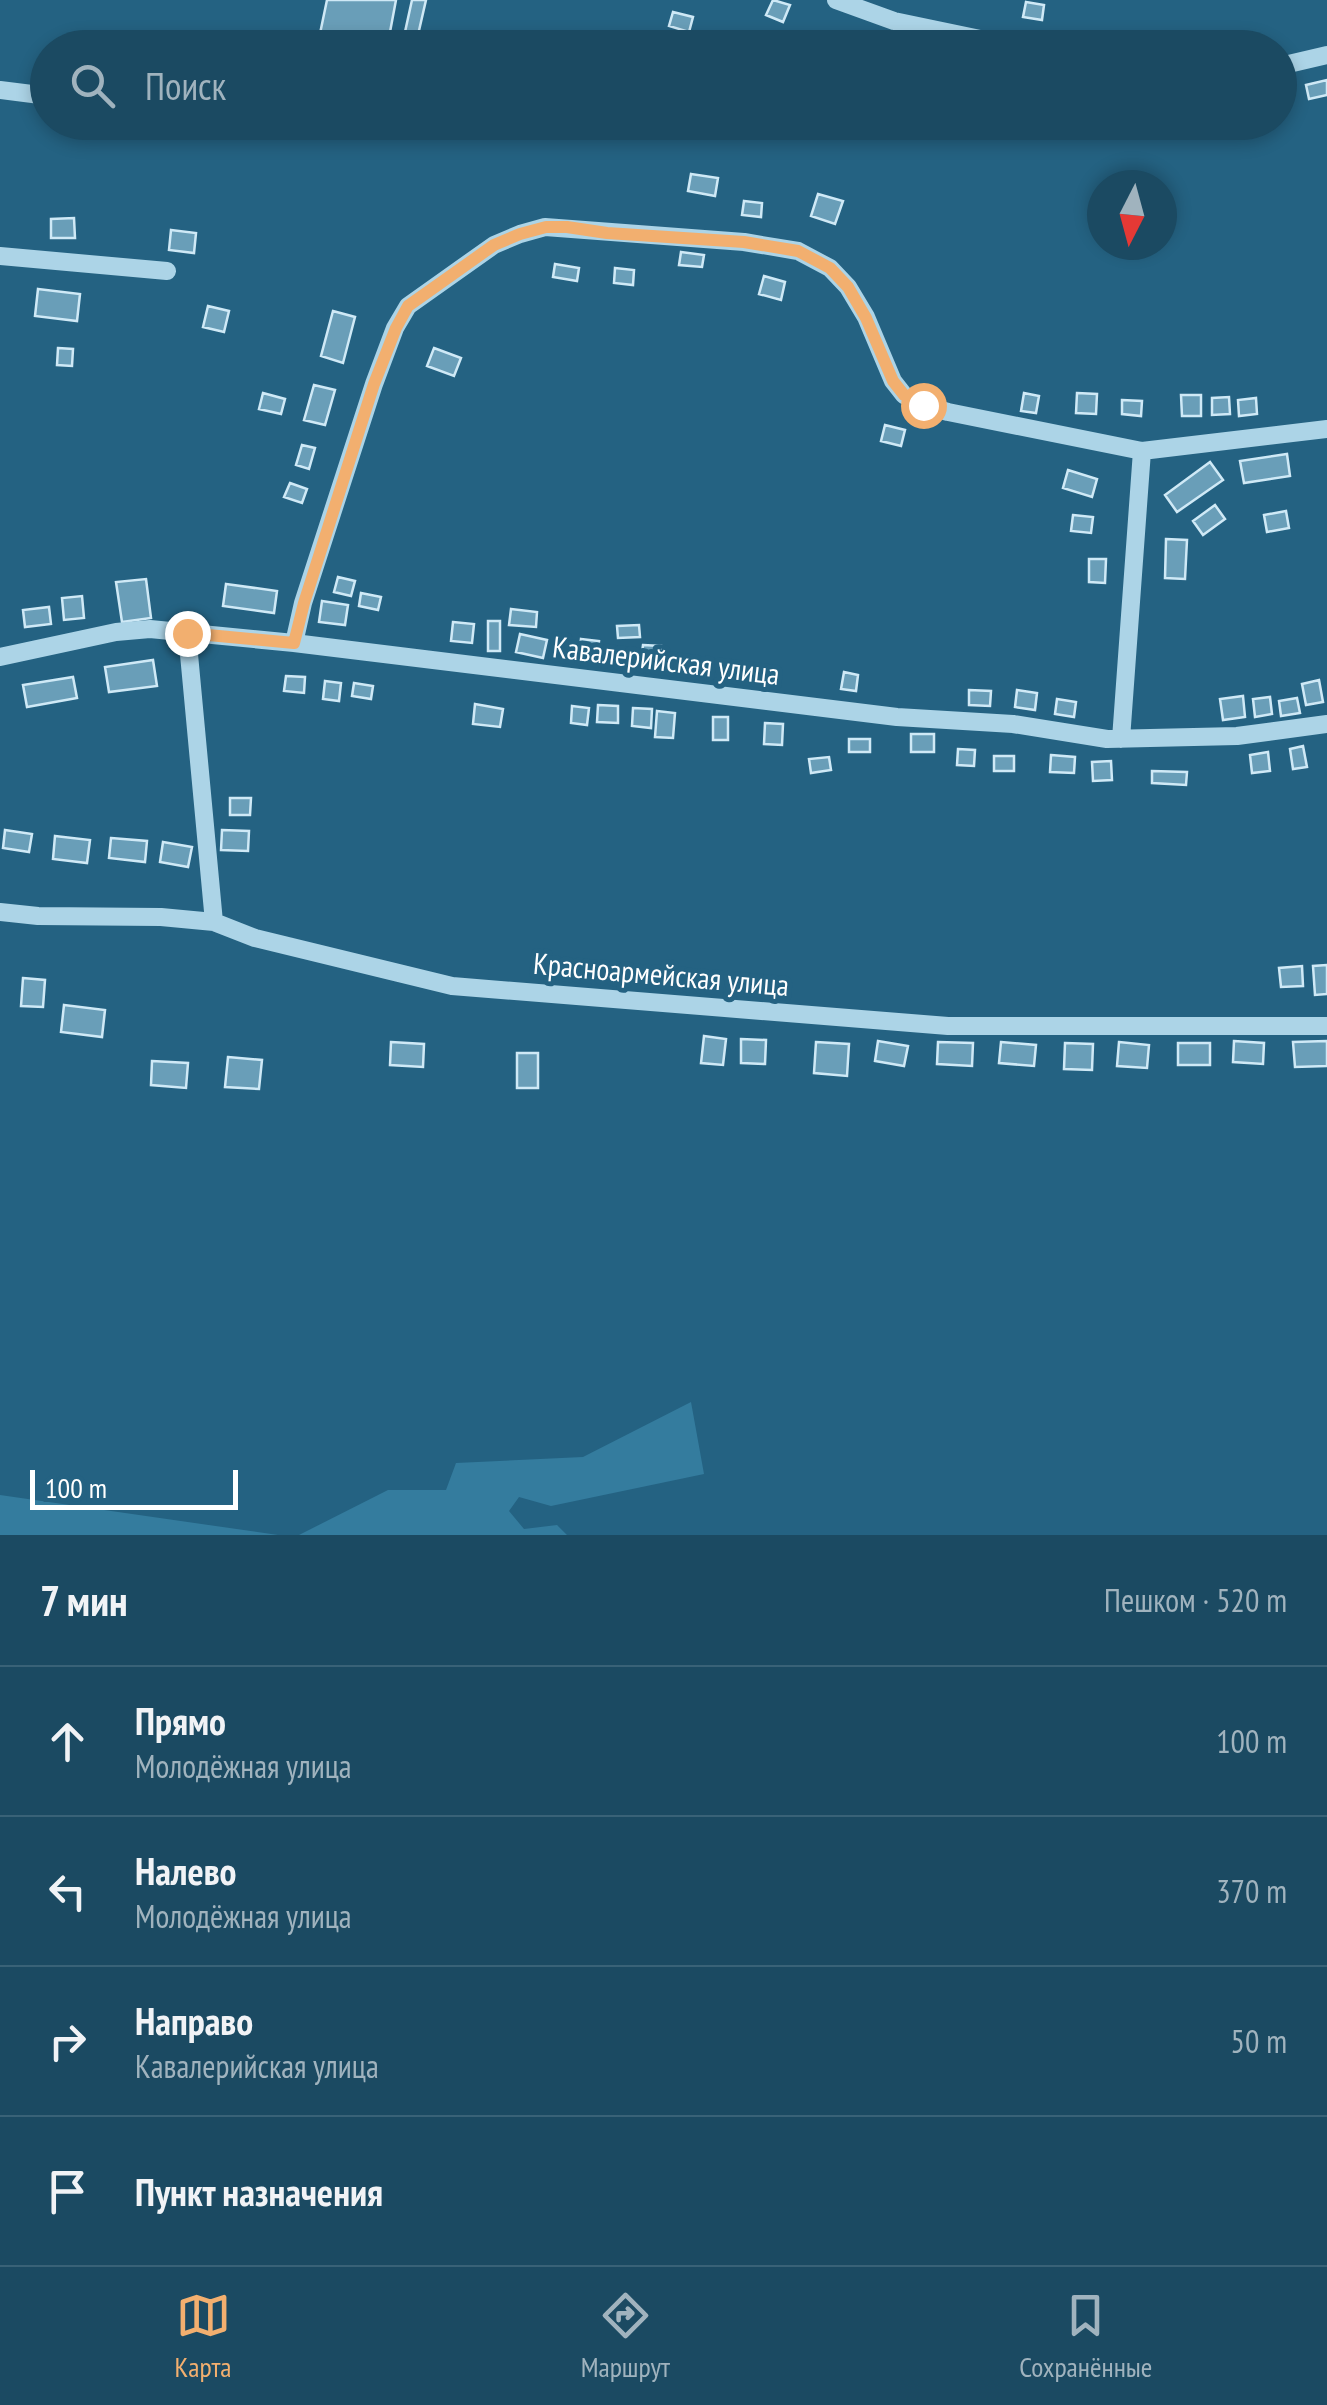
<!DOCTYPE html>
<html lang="ru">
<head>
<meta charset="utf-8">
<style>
	body { margin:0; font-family:"PT Sans Narrow",sans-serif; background:#245168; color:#f1f3f6 }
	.compass { position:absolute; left:1087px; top:170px; width:90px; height:90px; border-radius:50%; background:#1b4a62; box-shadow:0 5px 15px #0003; rotate:186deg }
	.scale { position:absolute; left:30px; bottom:25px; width:208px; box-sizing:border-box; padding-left:10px; border:5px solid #fff; border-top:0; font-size:28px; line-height:35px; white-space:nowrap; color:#fff; -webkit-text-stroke:8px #246282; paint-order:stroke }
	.stop { position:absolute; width:30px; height:30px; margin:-22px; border:8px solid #f2af6f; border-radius:50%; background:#fff }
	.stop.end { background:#f2af6f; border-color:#fff; box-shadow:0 2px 10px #0008 }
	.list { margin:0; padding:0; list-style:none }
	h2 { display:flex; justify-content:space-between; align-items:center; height:130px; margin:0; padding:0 40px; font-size:42px }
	h2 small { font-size:32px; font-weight:400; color:#a0b3be }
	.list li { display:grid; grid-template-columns:65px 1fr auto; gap:30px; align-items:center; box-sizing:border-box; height:150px; padding:0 40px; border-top:2px solid #396277 }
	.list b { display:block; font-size:38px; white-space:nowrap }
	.list p { margin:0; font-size:32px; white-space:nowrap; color:#a0b3be }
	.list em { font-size:32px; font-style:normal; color:#a0b3be }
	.icon { flex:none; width:55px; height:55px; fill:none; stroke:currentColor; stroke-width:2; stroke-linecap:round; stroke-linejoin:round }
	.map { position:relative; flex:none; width:1327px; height:1535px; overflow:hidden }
	.search { position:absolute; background:#1b4a62; box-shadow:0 5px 15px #0003; left:30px; right:30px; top:30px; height:110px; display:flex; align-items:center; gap:25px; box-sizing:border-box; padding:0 35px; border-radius:55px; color:#a0b3be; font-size:38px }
	.sheet { height:730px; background:#1b4a62 }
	nav { display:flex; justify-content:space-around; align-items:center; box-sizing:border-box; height:140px; border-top:2px solid #396277; background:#1b4a62; font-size:28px; color:#a0b3be }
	nav a { display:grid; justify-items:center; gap:5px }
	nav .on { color:#f2af6f }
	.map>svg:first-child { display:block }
	.green { fill:#347c9e }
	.building { fill:#699eb8; stroke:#cfe9f6; stroke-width:2.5 }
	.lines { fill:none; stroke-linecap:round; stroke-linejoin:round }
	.minor { stroke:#acd4e7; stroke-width:18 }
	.route { stroke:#f2af6f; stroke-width:12 }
	.labels { text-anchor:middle; stroke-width:10; stroke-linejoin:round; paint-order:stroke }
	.street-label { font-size:30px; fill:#fff; stroke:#246282 }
</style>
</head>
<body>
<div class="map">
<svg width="1327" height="1535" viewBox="0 0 1327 1535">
	<rect width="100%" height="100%" fill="#246282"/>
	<path class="green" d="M 691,1402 L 704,1474 L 551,1506 L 519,1497 L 509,1511 L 524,1529 L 557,1525 L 567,1535 L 299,1535 L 388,1490 L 446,1490 L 456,1463 L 583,1457 Z
		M 0,1495 L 278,1535 L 0,1535 Z"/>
	<path class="building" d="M 327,0 L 396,0 L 387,48 L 317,48 Z
		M 412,0 L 426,0 L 415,48 L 391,48 L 394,38 L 403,41 Z
		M 773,0 L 790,5 L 783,22 L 766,15 Z
		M 1026,2 L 1044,5 L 1042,20 L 1023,17 Z
		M 673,12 L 693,17 L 689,32 L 669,26 Z
		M 1327,80 L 1327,95 L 1309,99 L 1306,85 Z
		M 691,174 L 718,178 L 715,196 L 688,191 Z
		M 818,194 L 843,201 L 835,224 L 811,216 Z
		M 744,201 L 762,203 L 761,217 L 742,215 Z
		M 74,218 L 75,238 L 51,238 L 51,219 Z
		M 171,230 L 196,233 L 194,253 L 169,250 Z
		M 681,252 L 704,255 L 702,267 L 679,265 Z
		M 555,264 L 579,268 L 577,281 L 553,277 Z
		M 615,268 L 634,270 L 633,285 L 614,283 Z
		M 764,276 L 785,282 L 781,300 L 759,294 Z
		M 38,289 L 80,294 L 77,321 L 35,316 Z
		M 208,306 L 229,311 L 224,332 L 203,327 Z
		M 333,311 L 355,317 L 343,363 L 321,356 Z
		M 58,348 L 73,349 L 72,366 L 57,365 Z
		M 434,348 L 461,358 L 454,376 L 427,366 Z
		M 314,385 L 335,390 L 325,425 L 304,420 Z
		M 263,393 L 285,399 L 281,414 L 259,409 Z
		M 1024,393 L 1039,396 L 1036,413 L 1021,411 Z
		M 1077,393 L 1097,394 L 1096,414 L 1076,413 Z
		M 1181,395 L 1201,395 L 1201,416 L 1182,416 Z
		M 1229,397 L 1230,414 L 1212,415 L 1212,398 Z
		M 1256,398 L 1257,414 L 1239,416 L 1238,400 Z
		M 1122,400 L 1142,401 L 1141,416 L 1122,414 Z
		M 885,425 L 905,430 L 901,446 L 881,441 Z
		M 302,445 L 315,448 L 309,469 L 296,465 Z
		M 1287,454 L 1290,476 L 1244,483 L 1240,461 Z
		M 1210,462 L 1223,480 L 1177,512 L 1165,495 Z
		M 1068,470 L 1097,479 L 1092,497 L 1063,488 Z
		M 290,483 L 307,489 L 302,503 L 284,497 Z
		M 1215,505 L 1225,519 L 1203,535 L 1193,521 Z
		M 1286,511 L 1289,528 L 1267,532 L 1264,515 Z
		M 1073,515 L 1093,517 L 1091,533 L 1071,531 Z
		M 1166,539 L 1187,540 L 1185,579 L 1165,578 Z
		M 1089,559 L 1106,559 L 1105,583 L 1089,582 Z
		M 338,577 L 355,581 L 351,596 L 334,592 Z
		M 146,579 L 151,618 L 122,622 L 116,582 Z
		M 226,584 L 277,591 L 274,613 L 223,606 Z
		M 361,593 L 381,597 L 378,610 L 359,606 Z
		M 82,596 L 84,618 L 64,620 L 62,598 Z
		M 322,601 L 348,605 L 345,625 L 319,622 Z
		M 49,607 L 51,624 L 25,627 L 23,610 Z
		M 511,609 L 537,612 L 536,627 L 509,625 Z
		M 488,621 L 500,621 L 500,651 L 488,651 Z
		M 453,622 L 474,624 L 472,643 L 451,641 Z
		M 639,625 L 640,637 L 618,638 L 617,626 Z
		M 520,634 L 547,640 L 543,658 L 516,652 Z
		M 581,639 L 599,641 L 597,659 L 579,657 Z
		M 643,645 L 661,646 L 659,662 L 641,660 Z
		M 681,657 L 705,659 L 704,675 L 680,674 Z
		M 153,660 L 157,686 L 109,692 L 105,667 Z
		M 740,663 L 761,666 L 758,684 L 738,681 Z
		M 844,672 L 858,675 L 856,691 L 841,689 Z
		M 286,676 L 305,677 L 304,693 L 284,691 Z
		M 73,677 L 77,698 L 27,707 L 23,685 Z
		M 1319,680 L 1323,702 L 1306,705 L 1302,684 Z
		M 325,681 L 341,683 L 339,701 L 323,699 Z
		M 354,683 L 373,686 L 371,699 L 352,696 Z
		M 969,690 L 991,691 L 990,706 L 969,705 Z
		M 1017,690 L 1037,693 L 1035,710 L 1015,707 Z
		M 1243,696 L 1245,717 L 1223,720 L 1220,699 Z
		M 1270,697 L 1272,714 L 1255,717 L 1253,699 Z
		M 1297,698 L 1300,713 L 1281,716 L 1279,701 Z
		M 1057,699 L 1076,702 L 1074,717 L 1055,714 Z
		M 475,704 L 503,709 L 500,727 L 473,724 Z
		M 598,705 L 618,706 L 618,723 L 597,722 Z
		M 572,706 L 589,708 L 587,725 L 571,723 Z
		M 633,708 L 652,709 L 651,728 L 632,726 Z
		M 657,711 L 675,713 L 673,738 L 655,737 Z
		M 713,717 L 728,717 L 728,740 L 713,740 Z
		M 765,723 L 783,724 L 782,745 L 764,744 Z
		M 911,734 L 934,734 L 934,752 L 911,752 Z
		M 849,739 L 870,739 L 870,752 L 849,752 Z
		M 1303,746 L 1307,767 L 1293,769 L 1290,749 Z
		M 958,749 L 975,750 L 974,766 L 957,765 Z
		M 1268,752 L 1270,771 L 1252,773 L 1250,755 Z
		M 1051,755 L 1075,757 L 1074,773 L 1050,772 Z
		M 994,756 L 1014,756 L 1014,771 L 994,771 Z
		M 829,757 L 831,770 L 811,773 L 809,759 Z
		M 1111,761 L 1112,780 L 1093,781 L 1092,762 Z
		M 1152,771 L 1187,772 L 1186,785 L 1152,783 Z
		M 230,798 L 251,798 L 250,815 L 230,815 Z
		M 5,830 L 32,834 L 29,852 L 3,848 Z
		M 222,830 L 249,831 L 248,851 L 221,850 Z
		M 55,836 L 90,840 L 87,863 L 53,859 Z
		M 111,838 L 147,841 L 145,862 L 109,858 Z
		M 163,842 L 192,847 L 188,867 L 160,862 Z
		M 1327,965 L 1327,994 L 1315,995 L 1313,966 Z
		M 1302,966 L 1303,986 L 1281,987 L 1279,968 Z
		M 23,978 L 45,980 L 43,1007 L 21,1006 Z
		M 64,1005 L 105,1010 L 102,1037 L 61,1032 Z
		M 704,1036 L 726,1039 L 723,1065 L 701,1063 Z
		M 741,1039 L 766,1040 L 765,1064 L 741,1063 Z
		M 878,1041 L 908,1046 L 904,1066 L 875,1061 Z
		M 1234,1041 L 1264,1043 L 1263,1064 L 1233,1062 Z
		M 1327,1041 L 1327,1066 L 1295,1067 L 1293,1042 Z
		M 391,1042 L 424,1044 L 423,1067 L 390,1065 Z
		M 816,1042 L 849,1044 L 847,1076 L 814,1073 Z
		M 938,1042 L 973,1043 L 972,1066 L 937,1064 Z
		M 1001,1042 L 1036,1045 L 1034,1066 L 999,1063 Z
		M 1119,1042 L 1149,1045 L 1147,1068 L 1117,1066 Z
		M 1065,1043 L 1093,1044 L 1092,1070 L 1064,1069 Z
		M 1178,1043 L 1210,1043 L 1210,1065 L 1178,1065 Z
		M 517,1053 L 538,1053 L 538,1088 L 517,1088 Z
		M 228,1057 L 262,1060 L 259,1089 L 225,1087 Z
		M 152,1061 L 188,1063 L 186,1088 L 151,1085 Z"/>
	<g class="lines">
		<path class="minor" d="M 836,0 L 894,21 L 1023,48
			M 1280,66 L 1327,55
			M 0,90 L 48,96
			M 0,256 L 167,271
			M 187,633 L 214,922
			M 294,643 L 303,603 L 374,384 L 395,328 L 408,306 L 494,245 L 520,234 L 545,227 L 744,242 L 798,251 L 830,268 L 848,287 L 866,317 L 893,381 L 904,395 L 923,405 L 948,412 L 1142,451 L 1327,429
			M 0,657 L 116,632 L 150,629 L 294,643 L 897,717 L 1013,724 L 1107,739 L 1237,736 L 1327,724
			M 1121,739 L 1142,451
			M 0,912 L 38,916 L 161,917 L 214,922 L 255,938 L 452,986 L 948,1026 L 1327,1026"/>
	</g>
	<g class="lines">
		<path class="route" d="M 187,633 L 294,643 L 304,603 L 374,384 L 396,328 L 408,306 L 494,245 L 520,234 L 546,227 L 567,227 L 607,233 L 744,242 L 798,251 L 830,268 L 848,287 L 866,318 L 893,381 L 904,395 L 923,405"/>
	</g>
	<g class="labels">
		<g class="street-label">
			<text transform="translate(666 661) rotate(7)" y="10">Кавалерийская улица</text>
			<text transform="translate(661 975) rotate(5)" y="10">Красноармейская улица</text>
		</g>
	</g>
</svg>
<svg class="compass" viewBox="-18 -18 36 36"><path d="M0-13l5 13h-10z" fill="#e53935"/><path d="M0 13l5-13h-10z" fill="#a0b3be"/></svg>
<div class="scale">100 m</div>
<div class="stop" style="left:923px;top:405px"></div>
<div class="stop end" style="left:187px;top:633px"></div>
<div class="search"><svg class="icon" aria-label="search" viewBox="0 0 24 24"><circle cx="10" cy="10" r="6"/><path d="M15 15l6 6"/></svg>Поиск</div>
</div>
<section class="sheet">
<h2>7 мин<small>Пешком · 520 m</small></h2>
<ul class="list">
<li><svg class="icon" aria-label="ahead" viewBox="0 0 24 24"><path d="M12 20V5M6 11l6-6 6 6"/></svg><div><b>Прямо</b><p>Молодёжная улица</p></div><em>100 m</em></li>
<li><svg class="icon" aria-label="left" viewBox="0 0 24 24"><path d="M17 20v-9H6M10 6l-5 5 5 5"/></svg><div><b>Налево</b><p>Молодёжная улица</p></div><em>370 m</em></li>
<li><svg class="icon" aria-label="right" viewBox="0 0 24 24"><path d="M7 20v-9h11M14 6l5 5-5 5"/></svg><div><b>Направо</b><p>Кавалерийская улица</p></div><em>50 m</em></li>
<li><svg class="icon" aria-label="arrive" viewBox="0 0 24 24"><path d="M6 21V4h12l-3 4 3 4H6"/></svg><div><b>Пункт назначения</b></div></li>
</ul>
</section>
<nav>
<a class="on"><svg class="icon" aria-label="map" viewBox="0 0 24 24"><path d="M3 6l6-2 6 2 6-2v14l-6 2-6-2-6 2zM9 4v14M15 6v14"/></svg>Карта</a>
<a><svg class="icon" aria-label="directions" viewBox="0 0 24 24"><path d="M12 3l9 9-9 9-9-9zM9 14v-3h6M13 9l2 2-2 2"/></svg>Маршрут</a>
<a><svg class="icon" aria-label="saved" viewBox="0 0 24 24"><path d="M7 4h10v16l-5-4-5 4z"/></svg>Сохранённые</a>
</nav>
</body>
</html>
